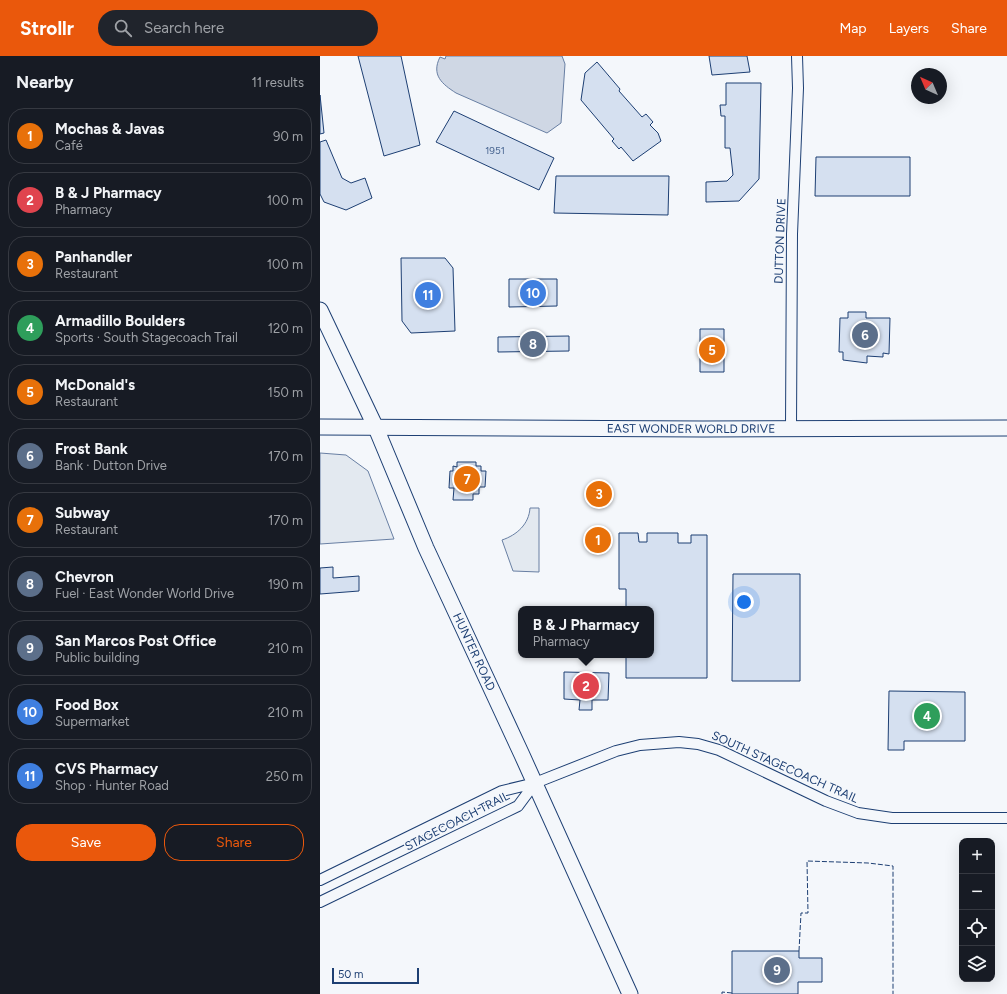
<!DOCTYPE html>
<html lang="en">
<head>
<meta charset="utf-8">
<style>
	body { margin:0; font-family:Figtree,sans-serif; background:#20242c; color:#f1f3f6 }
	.controls { position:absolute; right:12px; bottom:12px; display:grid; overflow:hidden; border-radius:8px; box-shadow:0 4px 16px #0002 }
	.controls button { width:36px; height:36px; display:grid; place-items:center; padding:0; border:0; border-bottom:1px solid #363941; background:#171b24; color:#f1f3f6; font:20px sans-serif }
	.compass { position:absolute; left:591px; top:12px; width:36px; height:36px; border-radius:50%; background:#171b24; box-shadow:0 4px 16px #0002; rotate:316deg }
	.scale { position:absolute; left:12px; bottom:10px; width:87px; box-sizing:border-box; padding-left:4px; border:2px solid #1d3f73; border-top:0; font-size:11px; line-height:14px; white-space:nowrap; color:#1d3f73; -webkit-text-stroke:3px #f4f7fb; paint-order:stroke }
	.you { position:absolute; left:424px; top:546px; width:14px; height:14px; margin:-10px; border:3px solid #fff; border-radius:50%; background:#1a73e8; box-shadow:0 0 0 6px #1a73e833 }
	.badge { display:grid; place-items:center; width:26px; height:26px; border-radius:50%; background:#ea580c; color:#fff; font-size:13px; font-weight:700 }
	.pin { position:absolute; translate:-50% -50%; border:2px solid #fff; box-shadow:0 1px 4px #0006 }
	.popup { position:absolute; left:198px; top:550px; width:136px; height:52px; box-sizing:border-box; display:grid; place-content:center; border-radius:8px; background:#171b24; filter:drop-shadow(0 1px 3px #0005); font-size:13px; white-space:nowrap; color:#9ea1a6 }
	.popup b { font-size:15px; color:#f1f3f6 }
	.popup::after { content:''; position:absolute; left:50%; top:100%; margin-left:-8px; border:8px solid transparent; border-top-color:#171b24 }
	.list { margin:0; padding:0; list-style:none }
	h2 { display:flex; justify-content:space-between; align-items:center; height:52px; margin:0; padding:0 16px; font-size:17px }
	h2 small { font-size:13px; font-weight:400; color:#9ea1a6 }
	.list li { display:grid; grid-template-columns:26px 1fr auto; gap:12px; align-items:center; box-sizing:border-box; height:56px; margin:0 8px 8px; padding:0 8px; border:1px solid #363941; border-radius:16px }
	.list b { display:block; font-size:15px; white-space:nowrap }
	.list p { margin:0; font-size:13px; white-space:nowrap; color:#9ea1a6 }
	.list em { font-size:13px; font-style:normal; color:#9ea1a6 }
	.actions { display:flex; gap:8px; padding:12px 16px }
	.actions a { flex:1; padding:9px 0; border:1px solid #ea580c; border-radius:16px; text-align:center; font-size:14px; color:#ea580c }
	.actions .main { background:#ea580c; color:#fff }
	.icon { flex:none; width:22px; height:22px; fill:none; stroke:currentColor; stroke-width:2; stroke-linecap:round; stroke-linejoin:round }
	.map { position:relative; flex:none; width:687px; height:938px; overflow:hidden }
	header { display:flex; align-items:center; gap:24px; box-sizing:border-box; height:56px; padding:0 20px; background:#ea580c; color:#fff }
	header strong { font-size:19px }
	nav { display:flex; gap:22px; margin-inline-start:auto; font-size:14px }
	.search { width:280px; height:36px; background:#20242c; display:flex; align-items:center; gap:10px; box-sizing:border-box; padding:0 14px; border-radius:22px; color:#9ea1a6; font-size:15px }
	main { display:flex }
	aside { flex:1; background:#171b24 }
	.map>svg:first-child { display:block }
	.green { fill:#e3e9f0; stroke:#687fa3 }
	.water { fill:#cfd7e4; stroke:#687fa3 }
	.building { fill:#d5e0f0; stroke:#1d3f73 }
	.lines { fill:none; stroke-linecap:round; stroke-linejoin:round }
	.minor-casing { stroke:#1d3f73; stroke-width:12 }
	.secondary-casing { stroke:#1d3f73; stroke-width:17 }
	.minor { stroke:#f4f7fb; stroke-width:10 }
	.secondary { stroke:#f4f7fb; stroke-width:15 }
	.fence { stroke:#1d3f73; stroke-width:1; stroke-dasharray:5 2; stroke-linecap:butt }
	.labels { text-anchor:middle; stroke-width:3; stroke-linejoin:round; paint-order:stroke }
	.number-label { font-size:10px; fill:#4b6792 }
	.street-label { font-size:12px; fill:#1d3f73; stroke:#f4f7fb }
</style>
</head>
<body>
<header>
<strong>Strollr</strong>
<div class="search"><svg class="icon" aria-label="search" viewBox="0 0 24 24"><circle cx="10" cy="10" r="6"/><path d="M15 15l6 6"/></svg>Search here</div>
<nav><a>Map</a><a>Layers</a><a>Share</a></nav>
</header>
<main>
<aside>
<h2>Nearby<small>11 results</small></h2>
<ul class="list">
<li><span class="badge" style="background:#e8710a">1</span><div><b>Mochas &amp; Javas</b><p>Café</p></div><em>90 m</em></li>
<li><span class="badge" style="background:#e0444e">2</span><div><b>B &amp; J Pharmacy</b><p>Pharmacy</p></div><em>100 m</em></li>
<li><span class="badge" style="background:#e8710a">3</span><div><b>Panhandler</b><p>Restaurant</p></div><em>100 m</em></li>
<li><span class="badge" style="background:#2e9e5b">4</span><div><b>Armadillo Boulders</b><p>Sports · South Stagecoach Trail</p></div><em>120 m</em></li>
<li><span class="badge" style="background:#e8710a">5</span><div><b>McDonald's</b><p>Restaurant</p></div><em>150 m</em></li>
<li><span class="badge" style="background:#5c6f8a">6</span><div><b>Frost Bank</b><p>Bank · Dutton Drive</p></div><em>170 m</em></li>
<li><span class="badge" style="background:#e8710a">7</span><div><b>Subway</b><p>Restaurant</p></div><em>170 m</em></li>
<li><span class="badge" style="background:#5c6f8a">8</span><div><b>Chevron</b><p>Fuel · East Wonder World Drive</p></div><em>190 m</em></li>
<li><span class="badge" style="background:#5c6f8a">9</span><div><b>San Marcos Post Office</b><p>Public building</p></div><em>210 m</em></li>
<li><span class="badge" style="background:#3f7fe0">10</span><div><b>Food Box</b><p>Supermarket</p></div><em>210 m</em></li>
<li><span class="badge" style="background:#3f7fe0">11</span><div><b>CVS Pharmacy</b><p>Shop · Hunter Road</p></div><em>250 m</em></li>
</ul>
<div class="actions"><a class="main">Save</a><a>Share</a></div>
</aside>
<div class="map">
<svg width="687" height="938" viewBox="0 0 687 938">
	<rect width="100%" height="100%" fill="#f4f7fb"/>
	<path class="green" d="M 0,397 L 26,399 L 48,415 L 74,483 L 0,488 Z
		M 210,452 L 219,452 L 219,516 L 193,515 L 182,484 C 197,479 209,468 210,452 Z"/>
	<path class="water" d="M 126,0 L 242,0 L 245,8 L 241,67 L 227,77 L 136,37 C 122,28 111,19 120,1 L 125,3 Z"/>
	<path class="building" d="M 38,0 L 81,0 L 100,89 L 64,100 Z
		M 389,0 L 427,0 L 430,16 L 392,19 Z
		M 277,6 L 300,33 L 299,35 L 322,61 L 326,58 L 333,66 L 330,69 L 338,77 L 341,85 L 313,105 L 301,91 L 299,93 L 292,85 L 294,83 L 261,44 L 265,17 Z
		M 406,27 L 441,27 L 439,123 L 419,145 L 386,146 L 386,126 L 407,125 L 413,119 L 410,92 L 405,92 L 405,60 L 401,60 L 400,49 L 406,49 Z
		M 0,39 L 4,77 L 0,78 Z
		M 134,55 L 234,102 L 219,134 L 116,86 Z
		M 6,84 L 22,122 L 31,127 L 45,122 L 52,142 L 26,154 L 4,146 L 0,138 L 0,86 Z
		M 496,101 L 590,101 L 590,140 L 495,140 Z
		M 236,120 L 349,120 L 348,159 L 234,157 Z
		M 81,202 L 125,202 L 133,212 L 135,275 L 91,277 L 82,265 Z
		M 189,223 L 237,223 L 237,250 L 189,251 Z
		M 528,256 L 546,256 L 546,262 L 570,262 L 569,298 L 563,297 L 563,301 L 547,300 L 547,307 L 523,304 L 523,296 L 519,296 L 520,262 L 528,262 Z
		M 380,273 L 404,273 L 404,316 L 380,316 Z
		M 249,280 L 249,295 L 178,296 L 178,281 Z
		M 137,406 L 156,406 L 156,410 L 161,410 L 161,415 L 166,415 L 165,431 L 159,431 L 159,438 L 153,438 L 153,444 L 133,444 L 134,432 L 129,432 L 130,415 L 133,415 L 133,410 L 137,411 Z
		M 299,477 L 318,477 L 319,486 L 327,486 L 327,477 L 358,477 L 358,487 L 371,487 L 371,479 L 387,479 L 387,622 L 306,622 L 306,599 L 331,599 L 331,553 L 306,553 L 306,533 L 299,533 Z
		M 13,511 L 13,522 L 39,520 L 39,535 L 0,538 L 0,512 Z
		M 413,518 L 480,518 L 480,625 L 412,625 Z
		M 244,616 L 289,617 L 288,644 L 272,644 L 272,654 L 259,654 L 260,644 L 244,643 Z
		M 569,635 L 645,636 L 645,685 L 584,685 L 584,694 L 568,694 Z
		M 412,895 L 479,895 L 479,902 L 502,902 L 502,926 L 478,926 L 478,938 L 412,938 Z"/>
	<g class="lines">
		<g class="minor-casing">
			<path id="minor" d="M 471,372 L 472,178 L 478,32 L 477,0
				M 0,824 L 182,735 L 215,727 L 296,695 L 320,689 L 359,686 L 378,688 L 399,694 L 506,745 L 538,757 L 572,762 L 687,762
				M 0,846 L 198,750 L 215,727"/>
		</g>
		<g class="secondary-casing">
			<g id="secondary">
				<path id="s1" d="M 0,254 L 56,372 L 106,492 L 202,699 L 310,938"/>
				<path id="s2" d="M 0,371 L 383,373 L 687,372"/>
			</g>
		</g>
		<use href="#minor" class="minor"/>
		<use href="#secondary" class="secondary"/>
		<path class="fence" d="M 479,895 L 481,857 L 488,857 L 487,805 L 548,807 L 573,810 L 573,938
			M 402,938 L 402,936 L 412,937"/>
	</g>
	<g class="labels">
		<g class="number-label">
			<text x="175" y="98">1951</text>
		</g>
		<g class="street-label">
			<text transform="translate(460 185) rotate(-88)" y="4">DUTTON DRIVE</text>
			<text dy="4" stroke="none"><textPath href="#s2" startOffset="371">EAST WONDER WORLD DRIVE</textPath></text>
			<text dy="4" stroke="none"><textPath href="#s1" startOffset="375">HUNTER ROAD</textPath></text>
			<text transform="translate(465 711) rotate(24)" y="4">SOUTH STAGECOACH TRAIL</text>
			<text transform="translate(137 765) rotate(-27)" y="4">STAGECOACH TRAIL</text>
		</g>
	</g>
</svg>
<div class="controls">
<button>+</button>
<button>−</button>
<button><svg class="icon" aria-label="locate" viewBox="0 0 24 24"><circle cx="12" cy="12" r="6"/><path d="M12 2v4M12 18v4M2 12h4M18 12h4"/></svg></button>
<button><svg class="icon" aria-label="layers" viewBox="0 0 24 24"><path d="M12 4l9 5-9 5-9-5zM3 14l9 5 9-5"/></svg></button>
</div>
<svg class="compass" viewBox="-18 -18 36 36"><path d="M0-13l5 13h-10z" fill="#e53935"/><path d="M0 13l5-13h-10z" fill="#9ea1a6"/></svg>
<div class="scale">50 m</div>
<div class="you"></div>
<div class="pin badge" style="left:278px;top:484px;background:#e8710a">1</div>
<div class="pin badge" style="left:266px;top:630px;background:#e0444e">2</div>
<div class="popup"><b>B &amp; J Pharmacy</b>Pharmacy</div>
<div class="pin badge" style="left:279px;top:438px;background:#e8710a">3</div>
<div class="pin badge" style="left:607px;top:660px;background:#2e9e5b">4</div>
<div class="pin badge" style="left:392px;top:294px;background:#e8710a">5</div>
<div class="pin badge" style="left:545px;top:279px;background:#5c6f8a">6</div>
<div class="pin badge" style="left:147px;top:423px;background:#e8710a">7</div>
<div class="pin badge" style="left:213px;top:288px;background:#5c6f8a">8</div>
<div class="pin badge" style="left:457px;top:914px;background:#5c6f8a">9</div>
<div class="pin badge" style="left:213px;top:237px;background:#3f7fe0">10</div>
<div class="pin badge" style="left:108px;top:239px;background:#3f7fe0">11</div>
</div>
</main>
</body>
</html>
